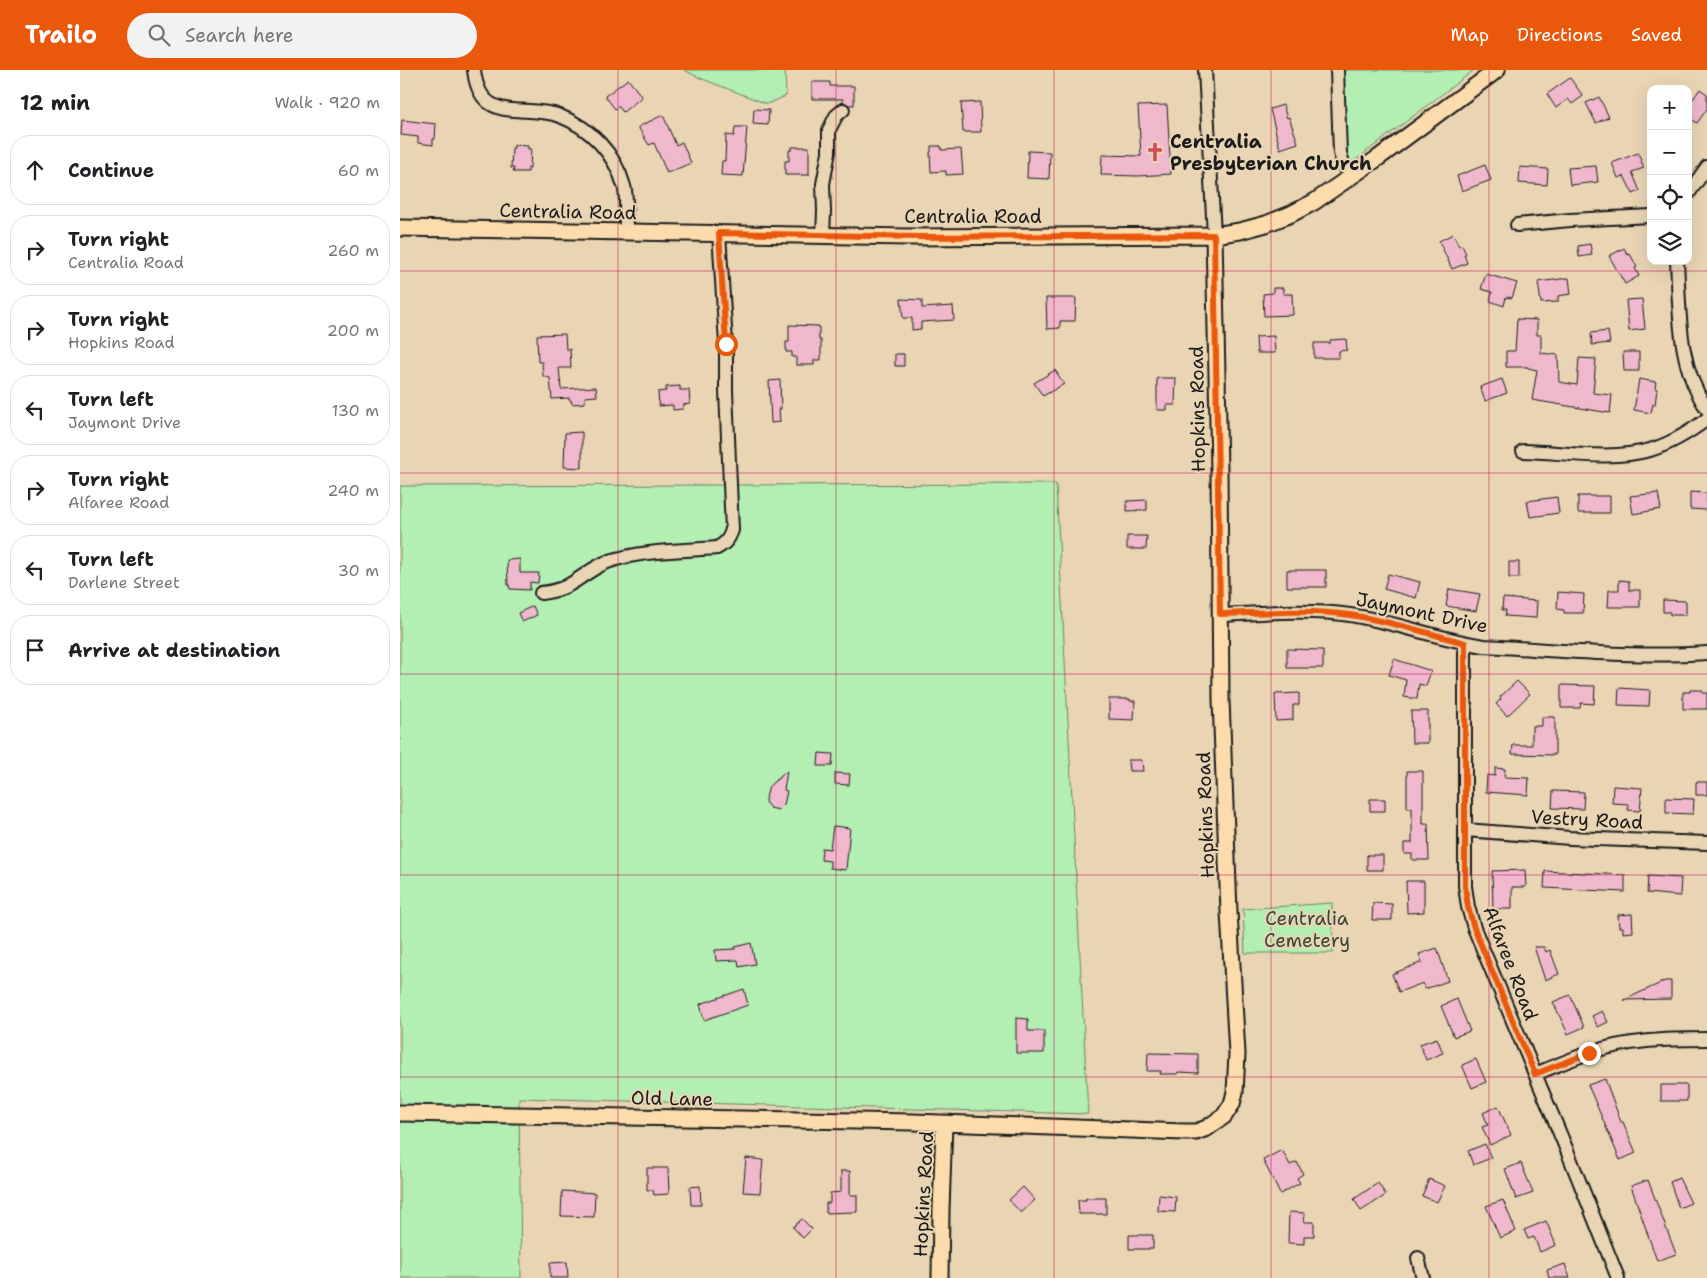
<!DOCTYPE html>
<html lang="en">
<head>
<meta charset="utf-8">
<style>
	body { margin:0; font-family:"Shantell Sans",sans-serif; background:#f2f2f2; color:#202124 }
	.controls { position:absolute; right:15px; top:15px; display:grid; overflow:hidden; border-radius:10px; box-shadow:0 5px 20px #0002 }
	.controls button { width:45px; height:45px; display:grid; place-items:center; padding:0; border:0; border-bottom:1px solid #e0e0e0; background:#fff; color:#202124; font:25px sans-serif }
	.stop { position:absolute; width:15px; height:15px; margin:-11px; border:4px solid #ea580c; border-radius:50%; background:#fff }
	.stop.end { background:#ea580c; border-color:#fff; box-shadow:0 1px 5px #0008 }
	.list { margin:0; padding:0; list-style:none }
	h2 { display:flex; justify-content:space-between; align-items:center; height:65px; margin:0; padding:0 20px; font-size:21px }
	h2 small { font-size:16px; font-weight:400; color:#757577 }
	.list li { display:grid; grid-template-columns:32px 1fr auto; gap:15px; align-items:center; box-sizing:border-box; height:70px; margin:0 10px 10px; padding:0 10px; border:1px solid #e0e0e0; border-radius:20px }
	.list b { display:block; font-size:19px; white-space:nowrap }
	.list p { margin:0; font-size:16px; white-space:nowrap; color:#757577 }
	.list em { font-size:16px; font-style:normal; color:#757577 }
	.icon { flex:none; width:28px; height:28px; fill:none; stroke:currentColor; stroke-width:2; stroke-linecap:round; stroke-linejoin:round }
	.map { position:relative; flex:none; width:1307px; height:1208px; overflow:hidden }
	header { display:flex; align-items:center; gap:30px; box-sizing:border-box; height:70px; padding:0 25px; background:#ea580c; color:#fff }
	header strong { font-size:24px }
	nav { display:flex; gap:28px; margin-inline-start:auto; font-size:18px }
	.search { width:350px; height:45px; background:#f2f2f2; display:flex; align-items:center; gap:12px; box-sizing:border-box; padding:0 18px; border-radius:28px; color:#757577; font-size:19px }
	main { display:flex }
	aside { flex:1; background:#fff }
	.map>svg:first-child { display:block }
	.green { fill:#b3eeb3; stroke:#688568 }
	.building { fill:#f0b8cd; stroke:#1c1c1c }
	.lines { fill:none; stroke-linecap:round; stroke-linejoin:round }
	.minor-casing { stroke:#1c1c1c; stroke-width:16 }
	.major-casing { stroke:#1c1c1c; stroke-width:19 }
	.minor { stroke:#e9d5b3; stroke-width:12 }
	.major { stroke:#fcdcac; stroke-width:15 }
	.route { stroke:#ea580c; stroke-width:6 }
	.grid { fill:none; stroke:#c2185b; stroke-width:1; stroke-opacity:0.55 }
	.labels { text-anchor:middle; stroke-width:4; stroke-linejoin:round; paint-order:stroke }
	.poi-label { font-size:19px; font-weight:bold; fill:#1c1c1c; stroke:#e9d5b3; text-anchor:start }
	.street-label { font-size:19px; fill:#1c1c1c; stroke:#e9d5b3 }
	.park-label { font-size:19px; fill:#3a463a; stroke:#e9d5b3 }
</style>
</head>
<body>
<header>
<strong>Trailo</strong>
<div class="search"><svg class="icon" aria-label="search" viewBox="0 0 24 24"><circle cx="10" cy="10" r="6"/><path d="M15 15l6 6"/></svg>Search here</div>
<nav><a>Map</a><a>Directions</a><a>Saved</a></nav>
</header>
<main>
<aside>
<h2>12 min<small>Walk · 920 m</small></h2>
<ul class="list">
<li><svg class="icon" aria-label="ahead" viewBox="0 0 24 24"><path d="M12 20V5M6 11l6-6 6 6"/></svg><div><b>Continue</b></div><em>60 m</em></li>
<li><svg class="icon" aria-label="right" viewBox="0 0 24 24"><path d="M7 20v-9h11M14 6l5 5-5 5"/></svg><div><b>Turn right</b><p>Centralia Road</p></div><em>260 m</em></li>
<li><svg class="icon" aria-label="right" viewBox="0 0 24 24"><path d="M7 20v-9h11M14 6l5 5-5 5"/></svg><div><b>Turn right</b><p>Hopkins Road</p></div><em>200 m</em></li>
<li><svg class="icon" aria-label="left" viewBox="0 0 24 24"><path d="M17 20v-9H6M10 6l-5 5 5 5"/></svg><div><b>Turn left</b><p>Jaymont Drive</p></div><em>130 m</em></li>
<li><svg class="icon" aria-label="right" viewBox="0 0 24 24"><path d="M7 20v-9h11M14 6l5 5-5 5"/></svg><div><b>Turn right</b><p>Alfaree Road</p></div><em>240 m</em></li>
<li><svg class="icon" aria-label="left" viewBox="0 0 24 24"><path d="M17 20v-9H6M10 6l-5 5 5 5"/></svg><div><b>Turn left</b><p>Darlene Street</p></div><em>30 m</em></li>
<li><svg class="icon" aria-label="arrive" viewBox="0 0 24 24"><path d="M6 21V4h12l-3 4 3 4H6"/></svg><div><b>Arrive at destination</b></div></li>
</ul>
</aside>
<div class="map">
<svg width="1307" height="1208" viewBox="0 0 1307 1208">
	<rect width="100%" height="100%" fill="#e9d5b3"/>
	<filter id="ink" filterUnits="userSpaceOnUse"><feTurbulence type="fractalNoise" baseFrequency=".02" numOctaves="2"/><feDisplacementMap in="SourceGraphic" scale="10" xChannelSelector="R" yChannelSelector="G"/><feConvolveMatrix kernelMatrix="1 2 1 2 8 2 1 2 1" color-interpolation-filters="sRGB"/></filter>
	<g filter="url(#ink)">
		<path class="green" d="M 284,0 L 385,0 L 386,26 L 367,34 L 300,8 Z
			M 941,0 L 1074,0 L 949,95 L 946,90 Z
			M 656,414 L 688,1044 L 119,1028 L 121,1208 L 0,1208 L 0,416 Z
			M 932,833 L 933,883 L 845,883 L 843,839 Z"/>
		<path class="building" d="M 1170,8 L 1183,26 L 1172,34 L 1168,29 L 1156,38 L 1147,24 Z
			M 228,9 L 242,27 L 223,42 L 218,36 L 215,39 L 205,26 Z
			M 412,12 L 430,12 L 430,16 L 454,16 L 454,35 L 449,35 L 443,32 L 443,29 L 412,29 Z
			M 1300,19 L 1307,24 L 1307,39 L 1297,53 L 1288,47 L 1288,36 Z
			M 1199,27 L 1209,47 L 1196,53 L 1186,33 Z
			M 580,32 L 581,62 L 563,62 L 561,33 Z
			M 767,35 L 771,104 L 738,106 L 701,105 L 702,85 L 741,86 L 738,36 Z
			M 883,35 L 887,48 L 889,47 L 898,73 L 880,79 L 870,39 Z
			M 354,39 L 369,40 L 368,55 L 353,54 Z
			M 263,45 L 276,75 L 282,72 L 291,93 L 267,103 L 254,73 L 249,75 L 238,57 Z
			M 2,50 L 36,54 L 35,69 L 33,69 L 33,75 L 18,73 L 18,67 L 1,65 Z
			M 335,57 L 347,57 L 343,106 L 321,105 L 322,91 L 325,91 L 326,65 L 334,66 Z
			M 114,75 L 128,76 L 128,79 L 131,79 L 130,99 L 128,98 L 128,102 L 113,102 L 114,98 L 111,98 L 112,78 L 114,78 Z
			M 531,76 L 541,76 L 541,80 L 561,79 L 563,104 L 546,105 L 546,101 L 531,102 L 530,82 L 531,82 Z
			M 392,77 L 409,77 L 409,105 L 385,105 L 385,91 L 389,91 L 389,80 L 392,80 Z
			M 628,81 L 650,82 L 649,109 L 627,108 Z
			M 1238,83 L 1244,98 L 1232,102 L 1240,121 L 1233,124 L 1224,106 L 1218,108 L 1212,93 Z
			M 1085,95 L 1091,110 L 1062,121 L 1057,106 Z
			M 1196,96 L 1198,112 L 1170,115 L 1168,98 Z
			M 1120,97 L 1148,99 L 1147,115 L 1119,113 Z
			M 1053,164 L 1059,176 L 1062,175 L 1066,184 L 1064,185 L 1067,193 L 1052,199 L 1039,171 Z
			M 1190,174 L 1192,185 L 1179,187 L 1178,176 Z
			M 1224,178 L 1228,185 L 1230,184 L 1237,197 L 1235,198 L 1239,206 L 1225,214 L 1209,186 Z
			M 1086,204 L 1117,213 L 1112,228 L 1106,227 L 1104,236 L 1090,231 L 1092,222 L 1081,219 Z
			M 1169,208 L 1171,224 L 1158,226 L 1158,232 L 1141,233 L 1138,212 Z
			M 873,218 L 883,218 L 883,224 L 892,224 L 893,245 L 864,246 L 863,224 L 873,223 Z
			M 646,228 L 676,228 L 675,251 L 660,251 L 660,258 L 647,259 Z
			M 501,229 L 522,230 L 522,238 L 553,236 L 554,250 L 521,252 L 521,259 L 512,260 L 512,248 L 503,248 Z
			M 1242,229 L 1245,259 L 1229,261 L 1226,230 Z
			M 1117,249 L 1137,250 L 1137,265 L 1141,265 L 1141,283 L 1158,285 L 1159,312 L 1177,315 L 1179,288 L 1196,289 L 1193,323 L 1212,325 L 1210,343 L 1132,330 L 1137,300 L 1128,298 L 1128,297 L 1106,297 L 1106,281 L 1115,281 Z
			M 389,255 L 419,256 L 419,270 L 421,270 L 421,290 L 414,290 L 414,295 L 396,295 L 396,287 L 392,287 L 392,282 L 386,282 L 386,272 L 389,272 Z
			M 1208,261 L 1210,273 L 1192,275 L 1191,263 Z
			M 165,264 L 166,279 L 170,279 L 171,298 L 159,298 L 161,319 L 196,317 L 197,326 L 185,327 L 185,333 L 172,334 L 171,330 L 169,330 L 169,328 L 152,329 L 150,308 L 143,306 L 142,292 L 138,292 L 137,265 Z
			M 874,266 L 875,283 L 857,283 L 856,267 Z
			M 946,269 L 947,280 L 939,281 L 939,288 L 914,288 L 914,273 L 930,273 L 930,270 Z
			M 1223,282 L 1239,282 L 1239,301 L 1224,301 Z
			M 495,284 L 504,284 L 504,296 L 495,296 Z
			M 655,300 L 664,314 L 643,326 L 634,313 Z
			M 757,308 L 776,308 L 775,335 L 767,335 L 767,340 L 757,340 Z
			M 1102,309 L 1107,323 L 1085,331 L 1080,317 Z
			M 1239,309 L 1256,312 L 1255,318 L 1257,319 L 1255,335 L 1253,334 L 1251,343 L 1234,340 Z
			M 380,310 L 381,339 L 379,339 L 380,352 L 371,353 L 369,311 Z
			M 280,316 L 280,320 L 289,320 L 290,334 L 283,335 L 283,339 L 273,340 L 273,335 L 259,336 L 258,322 L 266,321 L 266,317 Z
			M 182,362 L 182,398 L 164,397 L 165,363 Z
			M 1290,422 L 1307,423 L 1307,440 L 1290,439 Z
			M 1258,423 L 1261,439 L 1233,444 L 1230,426 Z
			M 1178,426 L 1210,426 L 1210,443 L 1178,443 Z
			M 1157,427 L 1159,443 L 1130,447 L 1127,431 Z
			M 747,430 L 747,440 L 727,441 L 727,431 Z
			M 727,466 L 747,466 L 746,479 L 727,479 Z
			M 120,489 L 120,503 L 139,503 L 138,513 L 130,512 L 130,520 L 110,519 L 109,515 L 108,515 L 107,490 Z
			M 1109,492 L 1119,492 L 1119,508 L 1109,508 Z
			M 887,500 L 926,500 L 926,517 L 887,517 Z
			M 988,504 L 1020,512 L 1016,528 L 984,519 Z
			M 1219,510 L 1229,511 L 1229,520 L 1240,520 L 1240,537 L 1208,537 L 1209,520 L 1219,520 Z
			M 1049,519 L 1080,524 L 1076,541 L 1046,536 Z
			M 1158,522 L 1184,524 L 1183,543 L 1164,543 L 1164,540 L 1157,539 Z
			M 1103,528 L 1137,531 L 1136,548 L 1105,546 L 1106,540 L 1102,540 Z
			M 1263,530 L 1286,531 L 1286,545 L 1270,545 L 1270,542 L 1263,542 Z
			M 133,536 L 137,545 L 122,552 L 118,543 Z
			M 887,579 L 923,580 L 923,598 L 887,598 Z
			M 994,589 L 1031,601 L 1026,616 L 1019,614 L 1017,629 L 1004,627 L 1006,610 L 989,605 Z
			M 1117,611 L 1130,624 L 1107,646 L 1096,634 L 1101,629 L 1100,627 Z
			M 1161,615 L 1195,616 L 1194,634 L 1181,633 L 1180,638 L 1161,638 Z
			M 1219,618 L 1250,620 L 1249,636 L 1218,635 Z
			M 1290,620 L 1302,620 L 1302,623 L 1307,623 L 1307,639 L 1283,639 L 1283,622 L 1290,622 Z
			M 899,623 L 899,635 L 893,635 L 893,650 L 876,651 L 875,624 Z
			M 709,629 L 730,629 L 730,631 L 735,631 L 734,650 L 709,649 Z
			M 1011,641 L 1028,641 L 1028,673 L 1012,673 Z
			M 1142,647 L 1155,647 L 1155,685 L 1112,684 L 1113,675 L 1132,675 L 1132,656 L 1142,656 Z
			M 419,683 L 433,684 L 432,696 L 418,696 Z
			M 728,690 L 742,690 L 743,701 L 729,701 Z
			M 1095,698 L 1105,699 L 1104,707 L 1129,708 L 1128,725 L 1086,722 L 1087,705 L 1095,706 Z
			M 387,701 L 384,720 L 387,721 L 384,735 L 379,740 L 370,738 L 365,732 L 369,716 Z
			M 1007,701 L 1023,701 L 1023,754 L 1028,754 L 1029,790 L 1012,790 L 1012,784 L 1004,784 L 1004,773 L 1012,773 L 1012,738 L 1007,738 Z
			M 435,703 L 450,704 L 449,715 L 435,714 Z
			M 1296,712 L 1307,712 L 1307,725 L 1296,725 Z
			M 1213,716 L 1242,718 L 1240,741 L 1228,740 L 1229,734 L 1212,733 Z
			M 1153,721 L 1184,722 L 1183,739 L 1152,738 Z
			M 1266,728 L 1294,729 L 1293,744 L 1266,743 Z
			M 970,729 L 985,729 L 985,741 L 970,741 Z
			M 433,756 L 450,758 L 446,800 L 430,798 L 430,791 L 421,790 L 422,778 L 430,779 Z
			M 967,785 L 983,785 L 983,800 L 967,800 Z
			M 1125,800 L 1126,817 L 1112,817 L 1112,839 L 1093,839 L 1092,801 Z
			M 1145,801 L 1225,805 L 1225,822 L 1144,818 Z
			M 1248,806 L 1281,808 L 1280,826 L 1247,823 Z
			M 1006,811 L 1024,811 L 1024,842 L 1007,843 Z
			M 973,833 L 992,834 L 992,850 L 972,850 Z
			M 1232,844 L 1233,862 L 1223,863 L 1223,857 L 1219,857 L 1218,845 Z
			M 351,873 L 355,894 L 339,897 L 338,890 L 316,891 L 315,880 L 335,879 L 335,877 Z
			M 1134,877 L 1144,877 L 1146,882 L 1150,880 L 1159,904 L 1145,910 Z
			M 1037,878 L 1048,911 L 1025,919 L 1023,913 L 999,922 L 992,904 L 1022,892 L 1019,884 Z
			M 1265,911 L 1271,911 L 1271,929 L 1224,930 Z
			M 344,919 L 348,935 L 304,950 L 300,934 Z
			M 1170,925 L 1184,957 L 1168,964 L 1153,932 Z
			M 1057,929 L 1070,961 L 1054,967 L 1041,936 Z
			M 1202,941 L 1208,952 L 1198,957 L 1192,946 Z
			M 616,948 L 628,949 L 628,961 L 644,961 L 644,983 L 616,983 Z
			M 1037,968 L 1043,983 L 1026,990 L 1020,974 Z
			M 748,983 L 798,984 L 798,1003 L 778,1002 L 777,1004 L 760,1004 L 761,1001 L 747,1001 Z
			M 1076,989 L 1086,1012 L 1072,1018 L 1062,995 Z
			M 1205,1009 L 1221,1052 L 1223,1052 L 1236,1083 L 1220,1090 L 1188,1015 Z
			M 1261,1015 L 1287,1015 L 1287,1031 L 1261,1031 Z
			M 1098,1036 L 1111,1065 L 1090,1075 L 1082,1057 L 1088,1055 L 1083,1043 Z
			M 1085,1074 L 1091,1088 L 1073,1095 L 1068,1081 Z
			M 882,1080 L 890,1095 L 897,1092 L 903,1104 L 897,1108 L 900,1113 L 880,1124 L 863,1090 Z
			M 346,1088 L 363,1090 L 360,1123 L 343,1122 Z
			M 1121,1093 L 1133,1123 L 1116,1129 L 1105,1099 Z
			M 247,1098 L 268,1098 L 269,1124 L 254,1125 L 253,1120 L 247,1120 Z
			M 441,1101 L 450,1101 L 450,1125 L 457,1125 L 457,1142 L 426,1143 L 426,1133 L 430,1133 L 430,1123 L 441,1122 Z
			M 1279,1108 L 1291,1133 L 1279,1138 L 1270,1112 Z
			M 1029,1109 L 1045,1116 L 1037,1132 L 1022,1126 Z
			M 1248,1110 L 1276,1184 L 1257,1191 L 1231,1116 Z
			M 978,1113 L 986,1125 L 961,1141 L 954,1129 Z
			M 300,1116 L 301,1135 L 291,1135 L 290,1117 Z
			M 623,1117 L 635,1130 L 621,1143 L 609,1130 Z
			M 162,1121 L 195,1123 L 194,1147 L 161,1146 Z
			M 759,1125 L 776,1127 L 775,1142 L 758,1141 Z
			M 686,1128 L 706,1128 L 706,1144 L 679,1144 L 678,1130 L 686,1130 Z
			M 1103,1130 L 1116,1161 L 1100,1168 L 1086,1136 Z
			M 889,1142 L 905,1143 L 904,1152 L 914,1152 L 914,1166 L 904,1166 L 904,1174 L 888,1173 Z
			M 402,1149 L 412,1159 L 403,1168 L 393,1157 Z
			M 1146,1151 L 1156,1175 L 1140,1182 L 1134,1167 L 1128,1169 L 1124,1160 Z
			M 729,1165 L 753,1165 L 753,1179 L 729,1179 Z
			M 167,1192 L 168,1208 L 150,1208 L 150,1193 Z
			M 1165,1194 L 1170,1208 L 1149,1208 L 1147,1200 Z"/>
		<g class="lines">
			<g class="minor-casing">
				<path id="minor" d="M 74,0 C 80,56 124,33 160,46 C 191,58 215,84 224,116 C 228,128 225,148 226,162
					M 805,0 L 814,165
					M 937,0 L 940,83 L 943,93 L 952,106
					M 1288,124 L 1307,97
					M 1117,155 L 1170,150 L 1251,146
					M 423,166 L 424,141 L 423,114 L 429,82 L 429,60 L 436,46 L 443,40
					M 1277,191 C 1280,242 1277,295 1307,339
					M 1123,381 C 1165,382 1209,391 1250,380 C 1270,374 1290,362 1307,349
					M 141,523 C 150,522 159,520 167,516 C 182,508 194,496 210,491 C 244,480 282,481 317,478 C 326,473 329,469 332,460 L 326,321 L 326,274 L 319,163
					M 820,545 C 863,543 907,539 950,545 C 995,552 1038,569 1084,576 C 1158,580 1233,588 1307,583
					M 1065,573 L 1065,816 L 1068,837 L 1074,858 L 1166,1078 L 1218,1208
					M 1065,760 L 1170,768 L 1307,773
					M 1135,1004 C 1153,997 1171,989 1189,983 C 1227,970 1267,969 1307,969
					M 1018,1188 L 1023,1208"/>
			</g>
			<g class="major-casing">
				<path id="major" d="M 0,158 L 509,167 L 814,165 L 840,161 L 866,154 L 891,144 L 914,132 L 978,88 L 1097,0
					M 0,1043 L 513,1052 L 784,1062 L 796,1062 L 807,1058 L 824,1046 L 832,1034 L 835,1022 L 837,984 L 829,842 L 821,629 L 819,400 L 814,165
					M 540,1208 L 541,1140 L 544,1054"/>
			</g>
			<use href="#minor" class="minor"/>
			<use href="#major" class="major"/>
		</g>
	</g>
	<g class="lines" filter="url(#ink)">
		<path class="route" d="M 326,274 L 319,163 L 520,167 L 814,165 L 820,544 C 863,543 907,539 950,545 C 989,551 1027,563 1065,573 L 1065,816 L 1068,837 L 1074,858 L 1135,1004 L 1189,983"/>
	</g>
	<path class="grid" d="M 218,0 L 218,1208M 436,0 L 436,1208M 654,0 L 654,1208M 871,0 L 871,1208M 1089,0 L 1089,1208M 0,201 L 1307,201M 0,403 L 1307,403M 0,604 L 1307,604M 0,805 L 1307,805M 0,1007 L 1307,1007"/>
	<defs>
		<g id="church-bare" transform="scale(1.5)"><path d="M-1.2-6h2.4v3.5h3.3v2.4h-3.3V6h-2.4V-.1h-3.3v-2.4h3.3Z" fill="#d1495b" stroke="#e9d5b3" stroke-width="2.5" paint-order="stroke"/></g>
	</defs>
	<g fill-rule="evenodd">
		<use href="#church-bare" x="755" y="82"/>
	</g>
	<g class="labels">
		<g class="poi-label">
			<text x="770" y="78">Centralia<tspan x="770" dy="22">Presbyterian Church</tspan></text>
		</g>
		<g class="street-label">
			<text transform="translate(168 141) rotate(1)" y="7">Centralia Road</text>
			<text x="573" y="153">Centralia Road</text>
			<text transform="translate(797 339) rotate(-91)" y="7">Hopkins Road</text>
			<text transform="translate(1022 542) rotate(12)" y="7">Jaymont Drive</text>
			<text transform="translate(805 745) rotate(-92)" y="7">Hopkins Road</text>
			<text transform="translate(1187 749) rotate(3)" y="7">Vestry Road</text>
			<text transform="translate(1111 893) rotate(69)" y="7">Alfaree Road</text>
			<text transform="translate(272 1028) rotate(1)" y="7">Old Lane</text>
			<text transform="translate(523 1124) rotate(-87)" y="7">Hopkins Road</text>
		</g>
		<g class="park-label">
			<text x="907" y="855">Centralia<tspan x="907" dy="22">Cemetery</tspan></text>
		</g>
	</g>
</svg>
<div class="controls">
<button>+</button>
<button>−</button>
<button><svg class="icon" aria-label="locate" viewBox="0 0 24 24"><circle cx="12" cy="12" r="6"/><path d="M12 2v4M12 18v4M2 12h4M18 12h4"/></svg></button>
<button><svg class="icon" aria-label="layers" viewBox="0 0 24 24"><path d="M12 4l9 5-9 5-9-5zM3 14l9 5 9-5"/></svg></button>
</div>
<div class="stop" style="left:326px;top:274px"></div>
<div class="stop end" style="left:1189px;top:983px"></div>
</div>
</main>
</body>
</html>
